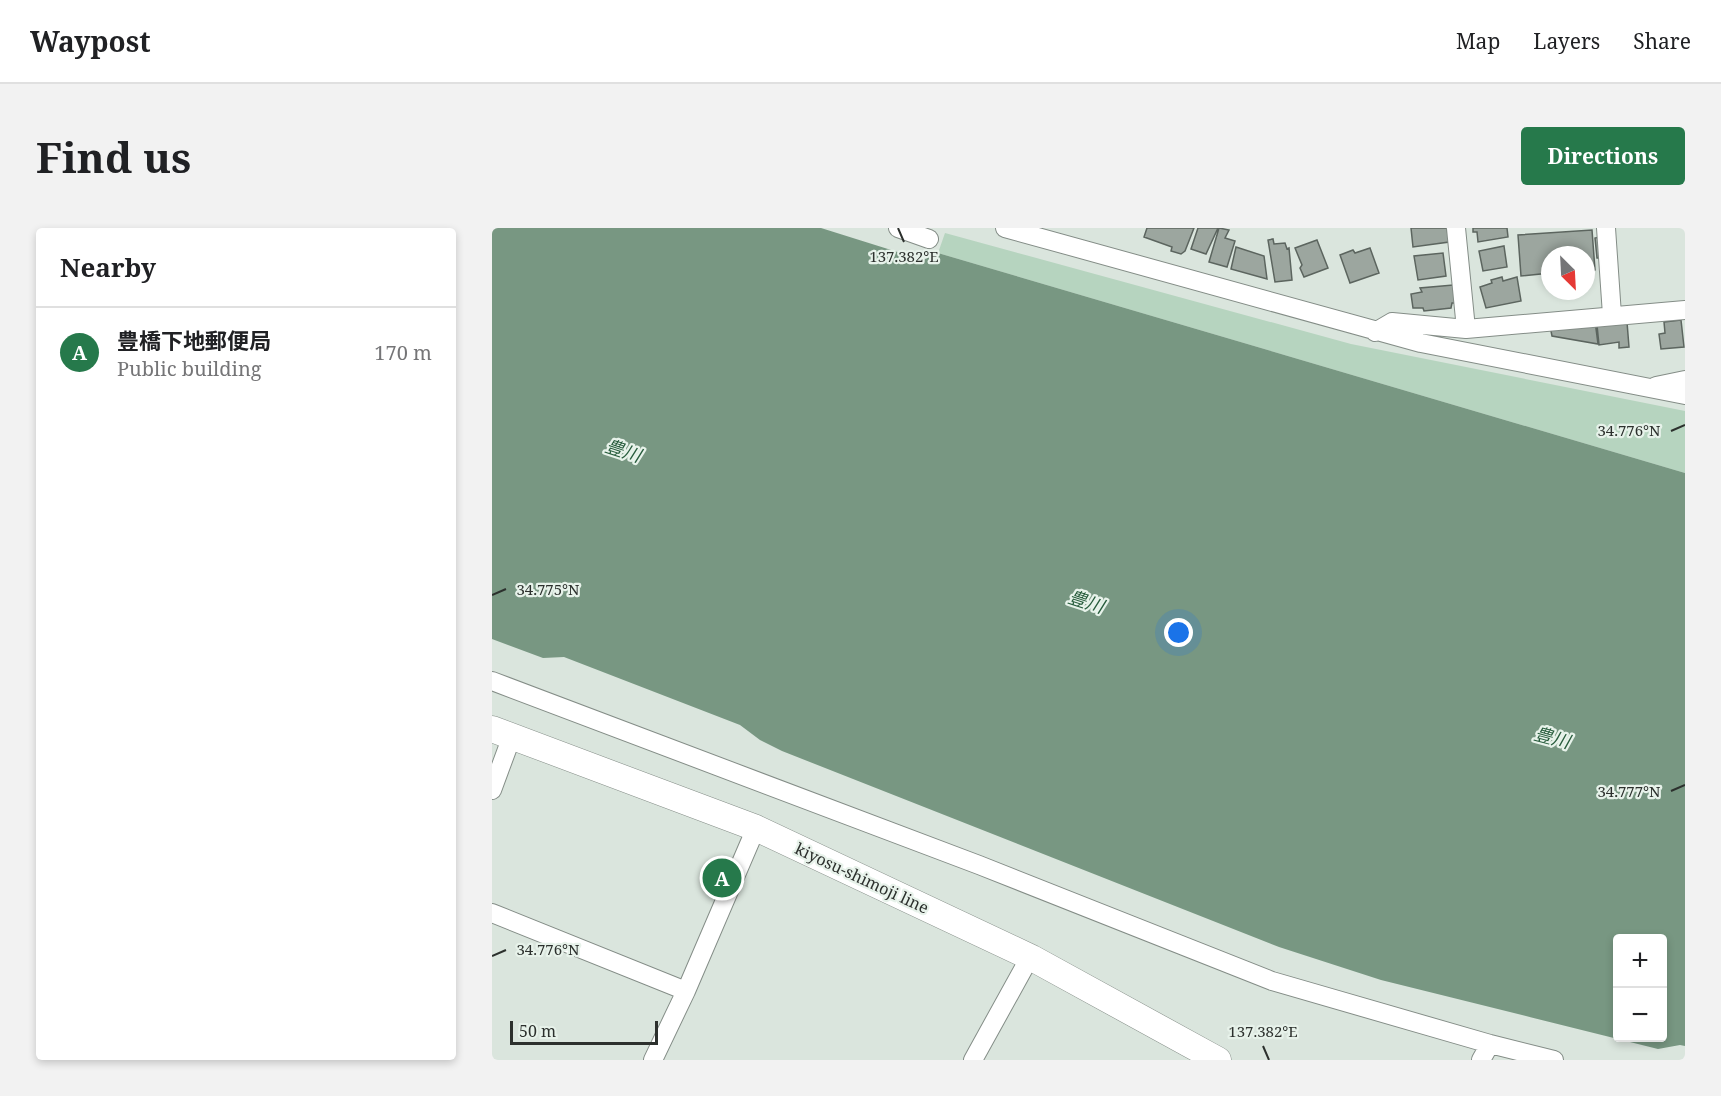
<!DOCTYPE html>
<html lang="en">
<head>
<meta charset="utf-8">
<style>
	body { margin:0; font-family:"Noto Serif","Noto Sans JP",serif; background:#f2f2f2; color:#202124 }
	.controls { position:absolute; right:18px; bottom:18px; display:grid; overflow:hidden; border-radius:6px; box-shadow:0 3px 9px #0003 }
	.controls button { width:54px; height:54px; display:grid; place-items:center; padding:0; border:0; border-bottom:2px solid #e0e0e0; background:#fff; color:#202124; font:30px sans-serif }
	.compass { position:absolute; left:1049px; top:18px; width:54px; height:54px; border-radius:50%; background:#fff; box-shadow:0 3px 9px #0003; rotate:156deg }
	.scale { position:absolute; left:18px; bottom:15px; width:148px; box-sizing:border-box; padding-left:6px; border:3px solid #2c302d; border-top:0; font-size:16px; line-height:21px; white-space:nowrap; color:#2c302d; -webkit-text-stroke:4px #e7f2ea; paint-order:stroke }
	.you { position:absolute; left:687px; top:405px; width:21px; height:21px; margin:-15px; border:4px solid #fff; border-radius:50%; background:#1a73e8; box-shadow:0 0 0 9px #1a73e833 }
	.badge { display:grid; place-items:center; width:39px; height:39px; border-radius:50%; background:#26794b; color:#fff; font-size:20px; font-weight:700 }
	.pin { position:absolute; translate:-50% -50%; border:3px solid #fff; box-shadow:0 2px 6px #0006 }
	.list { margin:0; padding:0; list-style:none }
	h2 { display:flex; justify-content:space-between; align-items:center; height:78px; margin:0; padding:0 24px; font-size:26px }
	h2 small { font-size:20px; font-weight:400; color:#757577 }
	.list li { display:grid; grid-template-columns:39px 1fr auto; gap:18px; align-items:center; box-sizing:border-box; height:90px; padding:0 24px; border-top:2px solid #e0e0e0 }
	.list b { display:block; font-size:22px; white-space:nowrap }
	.list p { margin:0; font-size:20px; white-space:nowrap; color:#757577 }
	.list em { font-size:20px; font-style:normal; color:#757577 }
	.map { position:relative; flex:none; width:1193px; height:832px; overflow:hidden; border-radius:6px }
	header { display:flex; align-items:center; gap:36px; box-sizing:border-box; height:84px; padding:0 30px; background:#fff; border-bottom:2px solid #e0e0e0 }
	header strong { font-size:28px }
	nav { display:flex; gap:33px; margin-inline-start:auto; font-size:21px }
	.intro { display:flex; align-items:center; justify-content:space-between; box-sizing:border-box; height:144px; padding:0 36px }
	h1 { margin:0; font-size:42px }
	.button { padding:15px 27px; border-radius:6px; background:#26794b; color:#fff; font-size:21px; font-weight:700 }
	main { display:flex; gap:36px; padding:0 36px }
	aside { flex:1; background:#fff; border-radius:6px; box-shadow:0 3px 9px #0003 }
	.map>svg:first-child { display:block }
	.green { fill:#b6d4bf }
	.water { fill:#789782; fill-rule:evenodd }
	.building { fill:#9ca69f; stroke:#5c655f; stroke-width:1.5 }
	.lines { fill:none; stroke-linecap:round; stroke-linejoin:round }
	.minor-casing { stroke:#848d87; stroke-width:20 }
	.secondary-casing { stroke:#848d87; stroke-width:27 }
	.minor { stroke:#fff; stroke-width:18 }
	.secondary { stroke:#fff; stroke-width:26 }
	.ticks { fill:none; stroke:#2c302d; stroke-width:2 }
	.labels { text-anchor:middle; stroke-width:4.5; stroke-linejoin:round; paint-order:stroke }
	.street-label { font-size:16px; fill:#2c302d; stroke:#e7f2ea }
	.water-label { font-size:18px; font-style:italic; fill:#275c3c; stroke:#e7f2ea }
	.ticks-label { font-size:15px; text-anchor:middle; fill:#2c302d; stroke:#e7f2ea; stroke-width:4.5; stroke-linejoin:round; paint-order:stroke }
</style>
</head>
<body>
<header>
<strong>Waypost</strong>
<nav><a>Map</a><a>Layers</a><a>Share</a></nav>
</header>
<div class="intro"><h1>Find us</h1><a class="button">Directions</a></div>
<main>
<aside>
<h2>Nearby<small></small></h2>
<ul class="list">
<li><span class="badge">A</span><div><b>豊橋下地郵便局</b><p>Public building</p></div><em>170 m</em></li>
</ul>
</aside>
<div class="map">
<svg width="1193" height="832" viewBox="0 0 1193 832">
	<rect width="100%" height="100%" fill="#dae5dd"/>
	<path class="green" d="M 453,5 L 859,116 L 1193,183 L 1193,245 L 446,25 Z"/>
	<path class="water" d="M 0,0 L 329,0 L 431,32 L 446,25 L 1193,245 L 1193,818 L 1188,817 L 1166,821 L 889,752 L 787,719 L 290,523 L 268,512 L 248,497 L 72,429 L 51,430 L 0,411 ZM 1126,710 L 1170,710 L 1170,810 L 1126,810 Z"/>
	<path class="building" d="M 655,0 L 702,0 L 693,23 L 689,26 L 679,23 L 680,19 L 652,9 Z
		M 706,0 L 726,0 L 714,26 L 699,21 Z
		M 727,0 L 737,2 L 733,10 L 743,13 L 735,39 L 717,34 Z
		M 919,0 L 955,0 L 957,14 L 921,19 Z
		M 981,0 L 1015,0 L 1016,9 L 986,14 L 985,4 L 981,4 Z
		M 1100,2 L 1103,42 L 1099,43 L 1100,51 L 1094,52 L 1094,27 L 1058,27 L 1058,45 L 1029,48 L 1026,7 Z
		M 1108,9 L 1110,30 L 1105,30 L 1103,10 Z
		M 781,11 L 782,16 L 793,15 L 795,21 L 797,20 L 800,52 L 783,54 L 776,12 Z
		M 825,12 L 836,40 L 812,49 L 808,40 L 810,37 L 803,20 Z
		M 1012,18 L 1015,39 L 991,43 L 987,23 Z
		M 744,19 L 772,28 L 775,51 L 739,41 Z
		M 878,20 L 887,45 L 858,55 L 848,27 L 861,22 L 863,25 Z
		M 951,25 L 954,48 L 926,52 L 922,28 Z
		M 1010,49 L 1011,53 L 1025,49 L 1029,73 L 994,80 L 988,59 L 1000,55 L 999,52 Z
		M 961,57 L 963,75 L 960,75 L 959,80 L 932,83 L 931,80 L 921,80 L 919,66 L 930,64 L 928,60 Z
		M 1189,92 L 1192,119 L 1169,121 L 1167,106 L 1173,105 L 1172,94 Z
		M 1103,93 L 1106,116 L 1060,108 L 1058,98 Z
		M 1135,94 L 1137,119 L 1127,120 L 1127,114 L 1107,117 L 1105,97 Z"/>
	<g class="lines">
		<g class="minor-casing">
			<path id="minor" d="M 406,0 L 437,11
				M 513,0 L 929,115 L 1193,167
				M 964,0 L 974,101
				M 1114,0 L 1120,87
				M 883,104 L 900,94 L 974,101 L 1193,82
				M 1164,158 L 1193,152
				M 0,453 L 487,637 L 780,753 L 998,816 L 1062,832
				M 0,562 L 20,508
				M 0,685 L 194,763
				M 161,832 L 194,763 L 264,600
				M 481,832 L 538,729
				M 989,832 L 998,816"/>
		</g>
		<g class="secondary-casing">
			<path id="secondary" d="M 0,501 L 264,600 L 540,730 L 726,832"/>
		</g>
		<use href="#minor" class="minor"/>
		<use href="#secondary" class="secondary"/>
	</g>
	<path class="ticks" d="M 406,0 L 412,14M 1179,203 L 1193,197M 0,367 L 14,361M 1179,563 L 1193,557M 0,728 L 14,722M 771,818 L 777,832"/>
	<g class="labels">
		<g class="street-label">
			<text transform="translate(370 650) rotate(25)" y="6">kiyosu-shimoji line</text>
		</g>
		<g class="water-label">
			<text transform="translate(131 223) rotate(18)" y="6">豊川</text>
			<text transform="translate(594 374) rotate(18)" y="6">豊川</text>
			<text transform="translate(1060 510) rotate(15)" y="6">豊川</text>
		</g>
	</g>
	<g class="ticks-label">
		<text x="412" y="34">137.382°E</text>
		<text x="1137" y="208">34.776°N</text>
		<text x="56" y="367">34.775°N</text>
		<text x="1137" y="569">34.777°N</text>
		<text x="56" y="727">34.776°N</text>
		<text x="771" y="809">137.382°E</text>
	</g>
</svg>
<div class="controls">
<button>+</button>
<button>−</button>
</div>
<svg class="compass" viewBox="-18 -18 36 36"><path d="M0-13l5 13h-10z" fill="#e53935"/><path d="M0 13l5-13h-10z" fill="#757577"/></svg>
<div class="scale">50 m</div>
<div class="you"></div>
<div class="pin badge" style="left:230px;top:650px">A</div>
</div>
</main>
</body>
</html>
